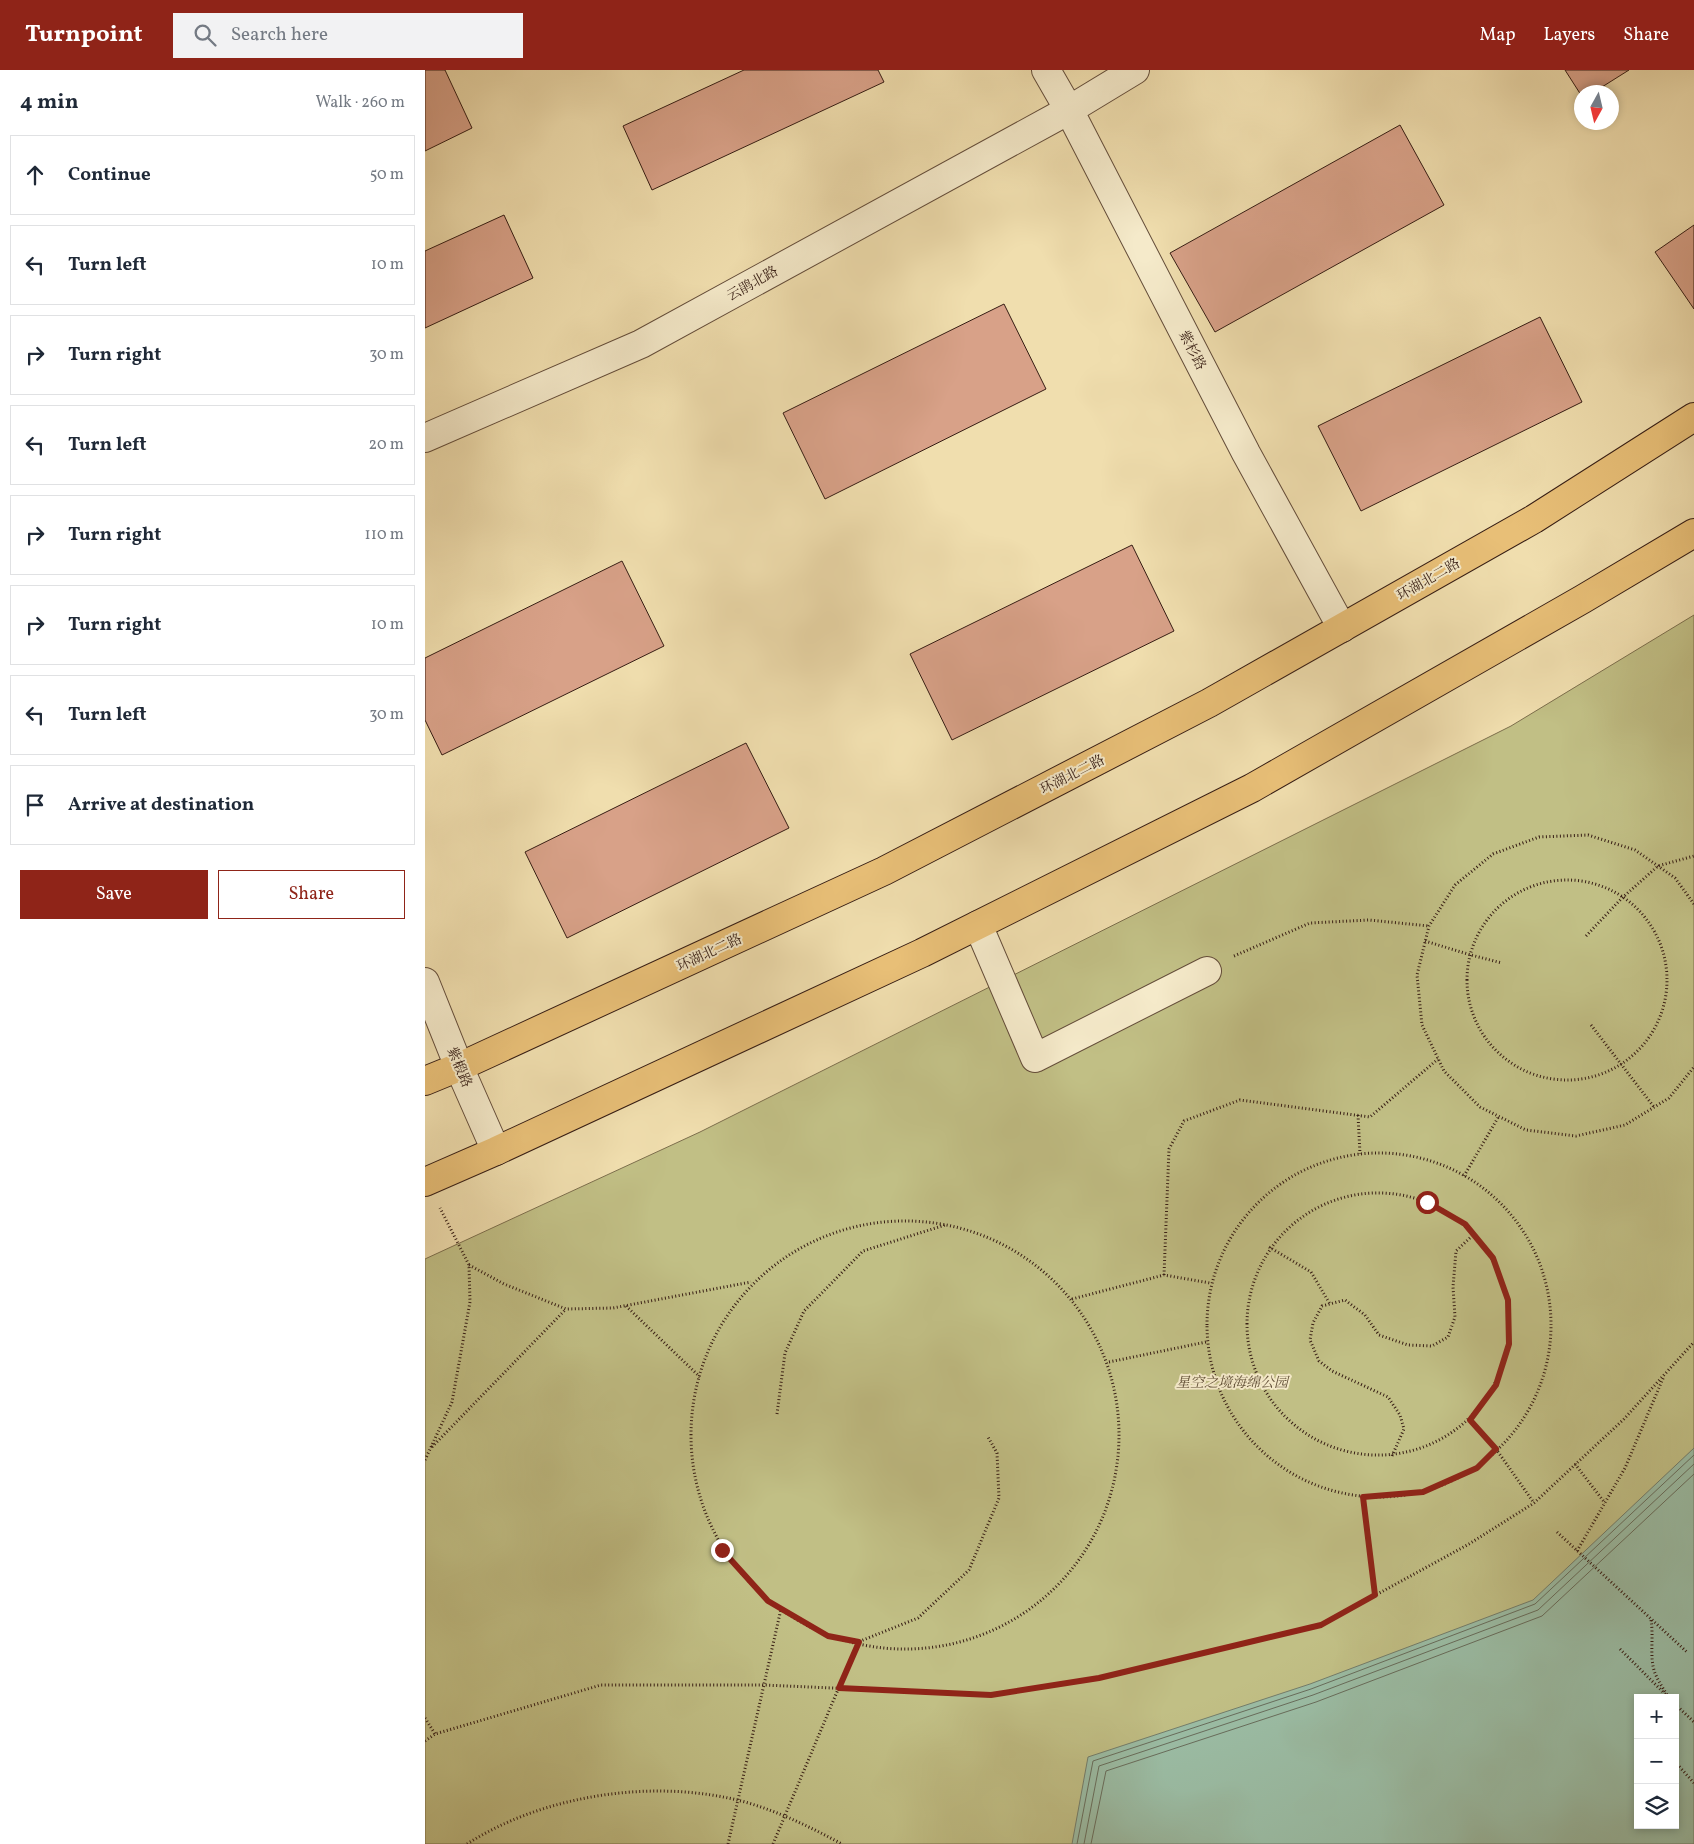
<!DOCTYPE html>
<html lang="en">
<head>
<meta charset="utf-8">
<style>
	body { margin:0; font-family:Vollkorn,"Noto Serif SC",serif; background:#f2f2f3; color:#1f2937 }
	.controls { position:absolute; right:15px; bottom:15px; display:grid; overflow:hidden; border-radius:0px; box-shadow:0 2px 8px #0003 }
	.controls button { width:45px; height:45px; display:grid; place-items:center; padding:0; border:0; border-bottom:1px solid #e0e1e3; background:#fff; color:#1f2937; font:25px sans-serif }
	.compass { position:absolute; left:1149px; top:15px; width:45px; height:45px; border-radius:50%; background:#fff; box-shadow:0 2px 8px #0003; rotate:188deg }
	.stop { position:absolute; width:15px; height:15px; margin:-11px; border:4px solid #8f2418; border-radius:50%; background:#fff }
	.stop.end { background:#8f2418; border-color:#fff; box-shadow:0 1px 5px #0008 }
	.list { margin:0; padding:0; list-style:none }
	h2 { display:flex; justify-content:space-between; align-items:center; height:65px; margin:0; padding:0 20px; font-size:21px }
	h2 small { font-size:16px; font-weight:400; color:#747a83 }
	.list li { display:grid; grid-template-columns:32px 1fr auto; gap:15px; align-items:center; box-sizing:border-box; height:80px; margin:0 10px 10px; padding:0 10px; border:1px solid #e0e1e3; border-radius:0px }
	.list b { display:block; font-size:19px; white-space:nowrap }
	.list em { font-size:16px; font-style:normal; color:#747a83 }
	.actions { display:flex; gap:10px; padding:15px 20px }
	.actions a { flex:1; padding:11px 0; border:1px solid #8f2418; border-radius:0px; text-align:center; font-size:18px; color:#8f2418 }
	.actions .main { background:#8f2418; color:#fff }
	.icon { flex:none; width:28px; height:28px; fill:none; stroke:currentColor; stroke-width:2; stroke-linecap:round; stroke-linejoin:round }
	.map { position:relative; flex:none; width:1269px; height:1774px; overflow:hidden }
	header { display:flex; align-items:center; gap:30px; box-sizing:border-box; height:70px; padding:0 25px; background:#8f2418; color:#fff }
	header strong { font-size:24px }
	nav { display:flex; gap:28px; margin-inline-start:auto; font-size:18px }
	.search { width:350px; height:45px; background:#f2f2f3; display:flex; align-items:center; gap:12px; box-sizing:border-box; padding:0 18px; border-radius:0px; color:#747a83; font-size:19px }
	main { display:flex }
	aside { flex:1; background:#fff }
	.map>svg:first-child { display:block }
	.green { fill:#c1bf85; stroke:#7c6e4c; fill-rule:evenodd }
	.water { fill:#9bbda5; stroke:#737d6b; fill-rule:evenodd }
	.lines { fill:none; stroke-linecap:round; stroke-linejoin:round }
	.shore { stroke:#686d5c; stroke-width:1 }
	.building { fill:#d8a188; stroke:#361d14 }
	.minor-casing { stroke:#644d3a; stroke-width:30 }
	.major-casing { stroke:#361d14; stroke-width:30 }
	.path { stroke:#361d14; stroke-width:3; stroke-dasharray:1 2.5; stroke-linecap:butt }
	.minor { stroke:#f5eaca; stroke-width:28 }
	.major { stroke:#e8bf77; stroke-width:28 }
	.route { stroke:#8f2418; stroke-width:6 }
	.labels { text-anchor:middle; stroke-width:4; stroke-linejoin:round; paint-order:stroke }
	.street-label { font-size:14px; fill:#361d14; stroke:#f5eaca }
	.park-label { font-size:14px; font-style:italic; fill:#604e36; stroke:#f5eaca }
</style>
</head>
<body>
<header>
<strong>Turnpoint</strong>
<div class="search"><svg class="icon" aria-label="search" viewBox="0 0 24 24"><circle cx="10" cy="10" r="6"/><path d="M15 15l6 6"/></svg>Search here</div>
<nav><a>Map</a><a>Layers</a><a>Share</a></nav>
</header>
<main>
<aside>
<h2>4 min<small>Walk · 260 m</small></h2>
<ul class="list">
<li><svg class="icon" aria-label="ahead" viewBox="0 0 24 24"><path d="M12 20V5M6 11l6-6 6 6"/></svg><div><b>Continue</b></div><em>50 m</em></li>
<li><svg class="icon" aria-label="left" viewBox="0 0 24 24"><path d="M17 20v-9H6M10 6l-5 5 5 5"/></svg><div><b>Turn left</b></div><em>10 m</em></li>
<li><svg class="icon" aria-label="right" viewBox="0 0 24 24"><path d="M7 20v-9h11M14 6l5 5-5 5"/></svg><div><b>Turn right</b></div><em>30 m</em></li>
<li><svg class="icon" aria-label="left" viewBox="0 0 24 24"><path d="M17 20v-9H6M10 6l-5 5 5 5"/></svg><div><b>Turn left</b></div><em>20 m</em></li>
<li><svg class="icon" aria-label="right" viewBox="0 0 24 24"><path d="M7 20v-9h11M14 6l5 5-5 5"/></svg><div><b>Turn right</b></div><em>110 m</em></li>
<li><svg class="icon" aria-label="right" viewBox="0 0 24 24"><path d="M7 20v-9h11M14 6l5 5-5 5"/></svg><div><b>Turn right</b></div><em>10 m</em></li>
<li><svg class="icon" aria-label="left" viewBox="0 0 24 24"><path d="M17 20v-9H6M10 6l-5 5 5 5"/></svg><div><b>Turn left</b></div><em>30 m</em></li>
<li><svg class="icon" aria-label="arrive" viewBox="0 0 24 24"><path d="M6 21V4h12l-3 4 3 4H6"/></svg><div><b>Arrive at destination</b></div></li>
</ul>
<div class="actions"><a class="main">Save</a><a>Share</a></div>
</aside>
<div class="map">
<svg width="1269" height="1774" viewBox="0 0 1269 1774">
	<rect width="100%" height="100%" fill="#f0deae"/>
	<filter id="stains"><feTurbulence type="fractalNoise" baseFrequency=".004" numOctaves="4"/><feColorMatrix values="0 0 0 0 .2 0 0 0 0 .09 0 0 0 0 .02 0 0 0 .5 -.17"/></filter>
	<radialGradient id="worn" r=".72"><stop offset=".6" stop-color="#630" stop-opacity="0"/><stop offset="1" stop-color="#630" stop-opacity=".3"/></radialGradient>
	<path class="green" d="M 1269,545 L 1269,1774 L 0,1774 L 0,1189 L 275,1062 L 1086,656 ZM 1213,1628 L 1250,1628 L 1250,1755 L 1213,1755 Z"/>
	<path class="water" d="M 1269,1378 L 1269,1774 L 647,1774 L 663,1687 L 885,1614 L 1108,1530 ZM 1213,1628 L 1250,1628 L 1250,1755 L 1213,1755 Z"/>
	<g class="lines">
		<path class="shore" d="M 652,1774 L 668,1691 L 886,1619 L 1110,1534 L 1269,1385
			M 659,1774 L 674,1696 L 888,1625 L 1113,1540 L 1269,1394
			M 666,1774 L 681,1701 L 891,1632 L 1117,1546 L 1269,1404"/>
	</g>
	<path class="building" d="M 0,0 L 20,0 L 47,58 L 0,81 Z
		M 319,0 L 453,0 L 459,12 L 227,120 L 198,56 Z
		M 1140,0 L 1204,0 L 1169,22 L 1156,22 L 1156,25 Z
		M 975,55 L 1019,135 L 790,262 L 745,183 Z
		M 79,145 L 108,208 L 0,258 L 0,181 Z
		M 1269,155 L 1269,239 L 1230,182 Z
		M 579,234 L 621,319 L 400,429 L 358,343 Z
		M 1115,247 L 1157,332 L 936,441 L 893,356 Z
		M 707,475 L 749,561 L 527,670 L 485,584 Z
		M 197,491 L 239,576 L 17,685 L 0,650 L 0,588 Z
		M 321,673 L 364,758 L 142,868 L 100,782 Z"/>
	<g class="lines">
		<g class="minor-casing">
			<path id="minor" d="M 621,0 L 644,40 L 821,383 L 917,558
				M 0,368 L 216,274 L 644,40 L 710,0
				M 553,855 L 610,988 L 782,901
				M 0,912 L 34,997 L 71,1081"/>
		</g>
		<g class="major-casing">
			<path id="major" d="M 0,1011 L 34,997 L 459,801 L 784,633 L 1109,449 L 1269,347
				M 0,1112 L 71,1081 L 497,883 L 827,718 L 1158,529 L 1269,463"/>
		</g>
		<path class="path" d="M1042 910a100 100 0 1 1 200 0a100 100 0 1 1-200 0Z
			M 1269,834 L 1250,808 L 1210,780 L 1163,765 L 1114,767 L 1068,784 L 1030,815 L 1004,856 L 992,905 L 997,955 L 1019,1001 L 1055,1037 L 1101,1060 L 1151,1066 L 1200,1055 L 1244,1028 L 1269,997
			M 1161,866 L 1197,828 L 1233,796 L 1269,786
			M 1000,871 L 1046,885 L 1077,893
			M 809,886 L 885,853 L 944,850 L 1004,856
			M 1166,955 L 1229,1037
			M 933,1045 L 935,1084
			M782 1255a172 172 0 1 1 344 0a172 172 0 1 1-344 0Z
			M 1039,1106 L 1074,1046
			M822 1254a131 131 0 1 1 262 0a131 131 0 1 1-262 0Z
			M266 1365a214 214 0 1 1 428 0a214 214 0 1 1-428 0Z
			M 844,1177 L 886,1202 L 905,1234
			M 44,1195 L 79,1214 L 141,1239 L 188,1238 L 326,1212
			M 739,1205 L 744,1079 L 759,1051 L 815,1030 L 945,1047 L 1013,989
			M 647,1229 L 739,1205 L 785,1213
			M 201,1236 L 275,1307
			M 684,1292 L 781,1272
			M 352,1344 L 360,1283 L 379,1241 L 438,1181 L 520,1155
			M 1045,1350 L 1071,1379 L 1109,1433
			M 7,1377 L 141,1239
			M 967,1386 L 979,1359 L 975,1345 L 963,1327 L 907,1301 L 894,1291 L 885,1270 L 888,1253 L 897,1236 L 920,1230 L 940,1245 L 954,1265 L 983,1275 L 1007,1276 L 1023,1267 L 1030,1247 L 1028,1217 L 1031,1181 L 1048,1165
			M 0,1390 L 27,1332 L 45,1232 L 44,1195 L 15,1138
			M 1150,1394 L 1180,1433
			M 938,1427 L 950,1525
			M 1132,1462 L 1263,1583
			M 1152,1481 L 1200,1398 L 1239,1306
			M 1226,1550 C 1229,1568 1224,1587 1230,1603 C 1233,1611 1238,1618 1242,1625
			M 1195,1579 L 1244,1628
			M 1250,1634 L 1269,1652
			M 0,1648 L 10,1664
			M 0,1671 L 10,1664 L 176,1615 L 339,1615 L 566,1625 L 673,1608 L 896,1555 L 1044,1474 L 1109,1433 L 1199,1349 L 1269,1272
			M 1252,1694 L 1269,1713
			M 42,1774 C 120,1724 231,1708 320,1732 C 355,1742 385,1757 417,1774
			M 303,1774 L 356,1539
			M 348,1774 L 433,1572 L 493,1548 L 544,1500 L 574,1428 L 572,1383 L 563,1367"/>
		<use href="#minor" class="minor"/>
		<use href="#major" class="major"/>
	</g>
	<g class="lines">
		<path class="route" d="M 297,1480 L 343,1531 L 403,1566 L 434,1572 L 414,1618 L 566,1625 L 674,1608 L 896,1555 L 950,1525 L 938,1427 L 998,1422 L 1052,1398 L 1071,1379 L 1045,1350 L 1071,1315 L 1084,1274 L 1083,1230 L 1068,1188 L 1040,1154 L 1002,1132"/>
	</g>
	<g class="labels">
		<g class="street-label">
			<text transform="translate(327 213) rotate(-29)" y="5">云鹃北路</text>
			<text transform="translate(768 280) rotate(63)" y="5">紫杉路</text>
			<text transform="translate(1003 509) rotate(-30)" y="5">环湖北二路</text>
			<text transform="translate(647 704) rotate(-27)" y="5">环湖北二路</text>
			<text transform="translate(284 882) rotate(-25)" y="5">环湖北二路</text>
			<text transform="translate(35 997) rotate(67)" y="5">紫椴路</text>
		</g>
		<g class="park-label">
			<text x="807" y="1317">星空之境海绵公园</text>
		</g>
	</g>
	<rect width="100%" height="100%" filter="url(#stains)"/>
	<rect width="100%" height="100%" fill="url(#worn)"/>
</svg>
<div class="controls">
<button>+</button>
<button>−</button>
<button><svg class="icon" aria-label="layers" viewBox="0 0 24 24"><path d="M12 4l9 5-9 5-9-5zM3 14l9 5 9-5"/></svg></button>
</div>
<svg class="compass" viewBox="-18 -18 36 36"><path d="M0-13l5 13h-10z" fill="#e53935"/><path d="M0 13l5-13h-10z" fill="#747a83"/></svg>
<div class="stop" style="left:1002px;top:1132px"></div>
<div class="stop end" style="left:297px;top:1480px"></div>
</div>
</main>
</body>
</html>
